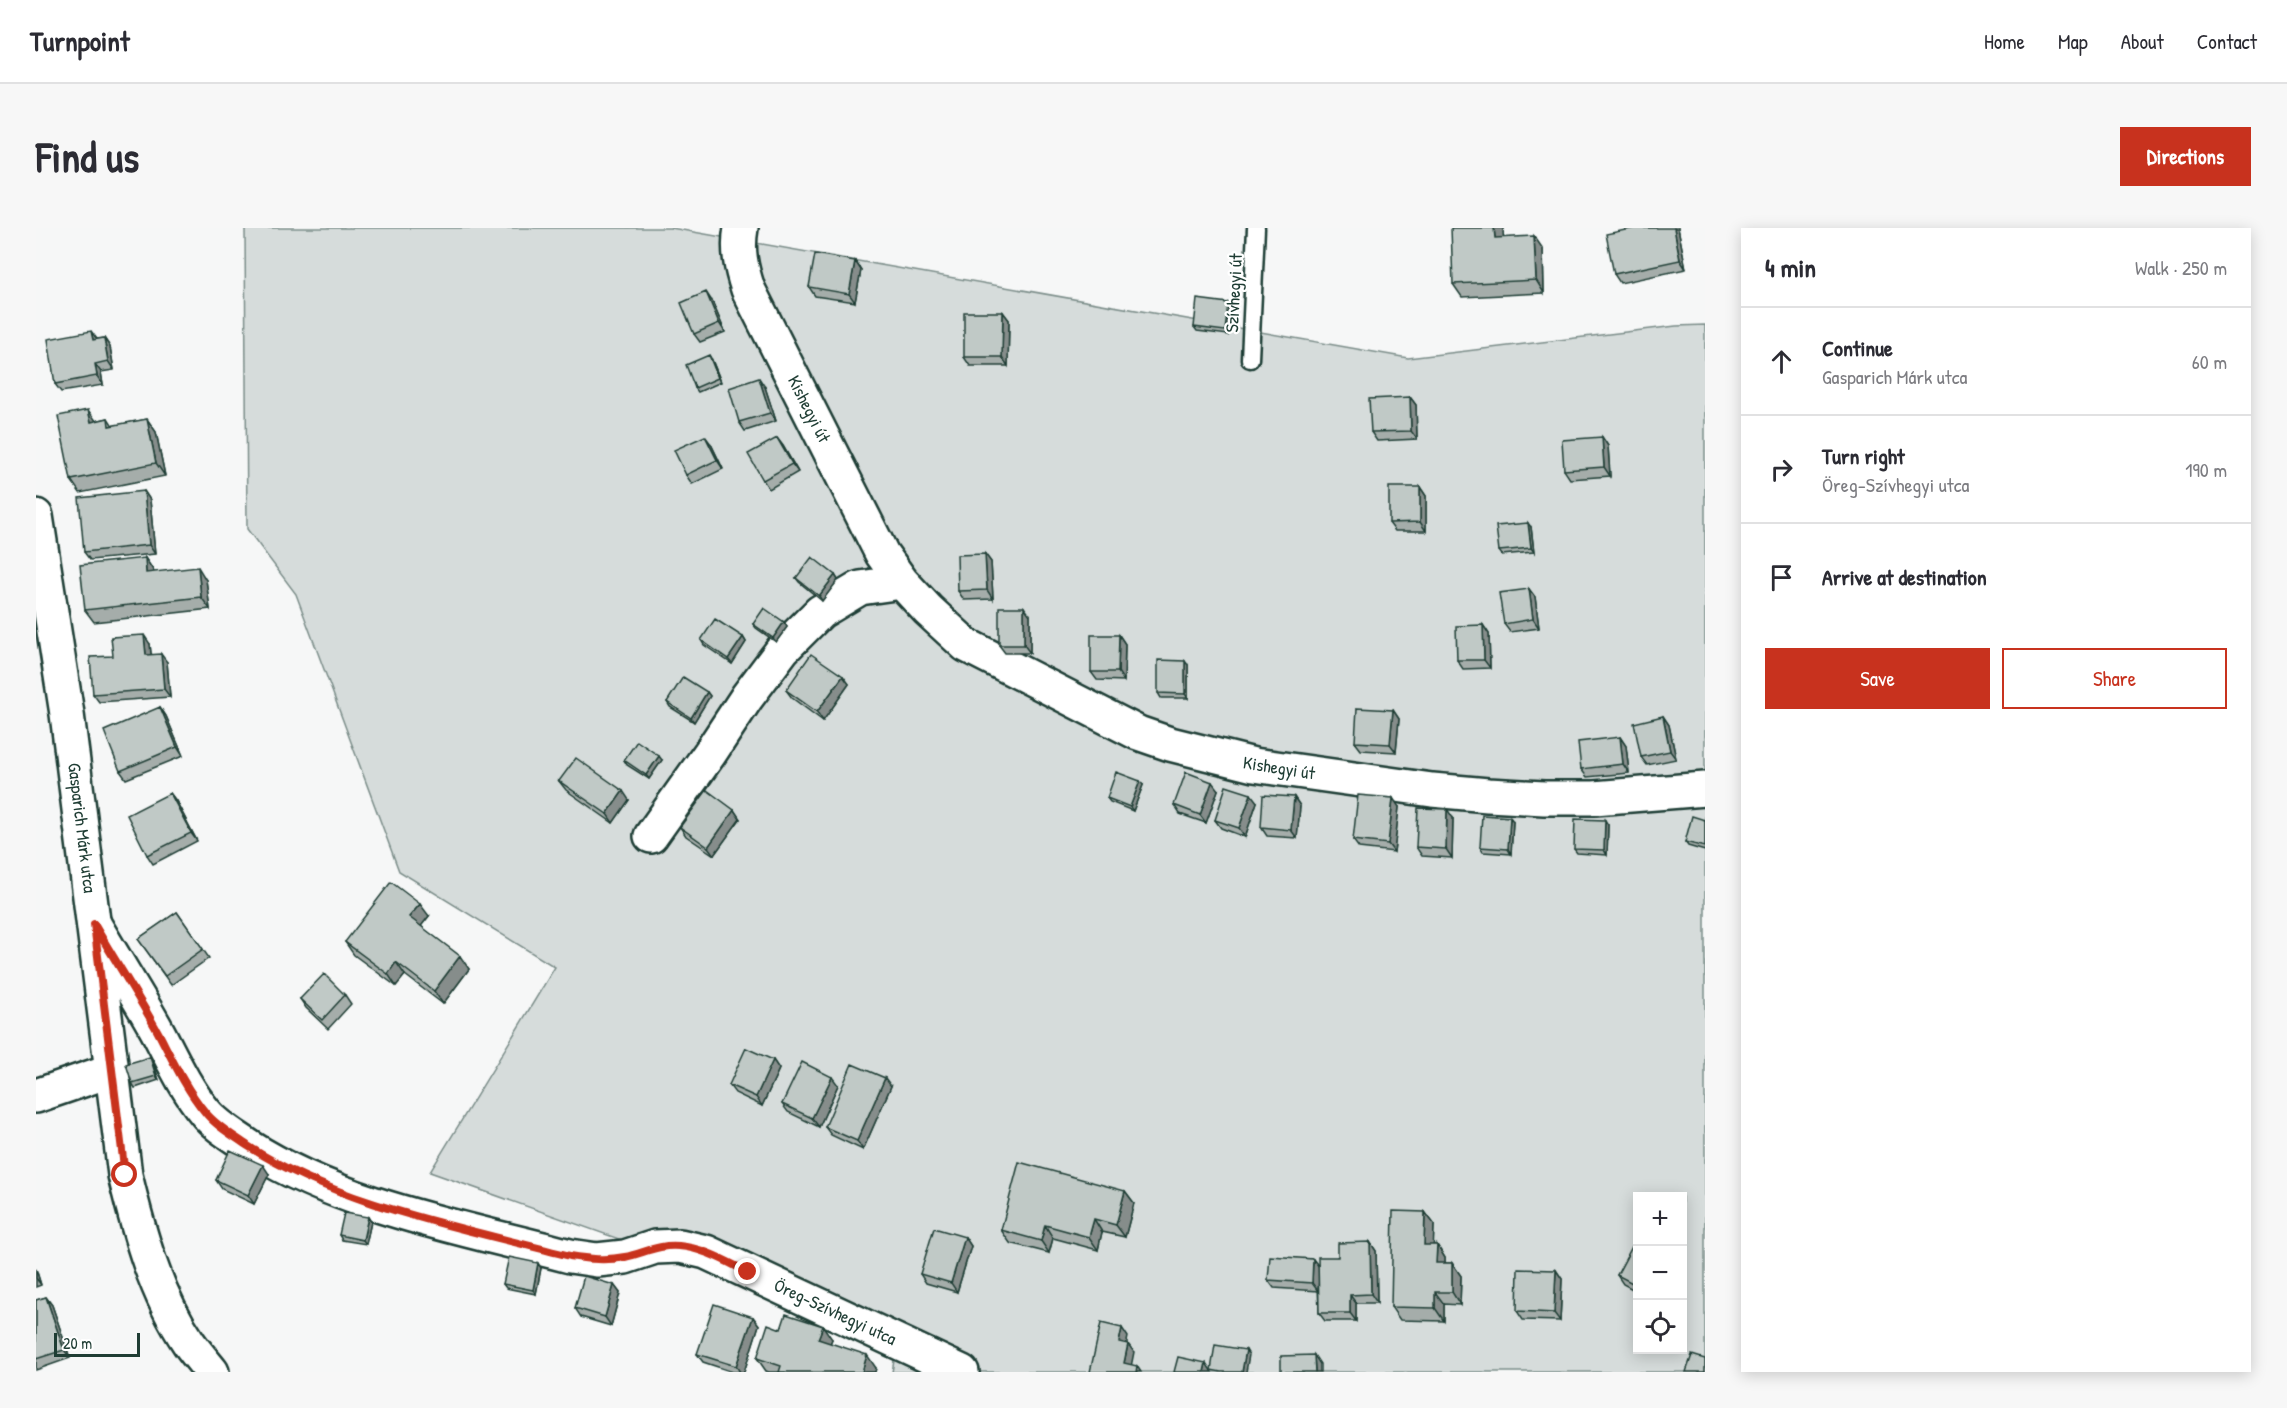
<!DOCTYPE html>
<html lang="en">
<head>
<meta charset="utf-8">
<style>
	body { margin:0; font-family:"Patrick Hand",sans-serif; background:#f7f7f7; color:#2b2b33 }
	.controls { position:absolute; right:18px; bottom:18px; display:grid; overflow:hidden; border-radius:0px; box-shadow:0 3px 15px #0003 }
	.controls button { width:54px; height:54px; display:grid; place-items:center; padding:0; border:0; border-bottom:2px solid #e1e1e2; background:#fff; color:#2b2b33; font:30px sans-serif }
	.scale { position:absolute; left:18px; bottom:15px; width:86px; box-sizing:border-box; padding-left:6px; border:3px solid #1f3d34; border-top:0; font-size:16px; line-height:21px; white-space:nowrap; color:#1f3d34; -webkit-text-stroke:4px #fff; paint-order:stroke }
	.stop { position:absolute; width:18px; height:18px; margin:-14px; border:4px solid #c8321e; border-radius:50%; background:#fff }
	.stop.end { background:#c8321e; border-color:#fff; box-shadow:0 2px 6px #0008 }
	.list { margin:0; padding:0; list-style:none }
	h2 { display:flex; justify-content:space-between; align-items:center; height:78px; margin:0; padding:0 24px; font-size:26px }
	h2 small { font-size:20px; font-weight:400; color:#7c7c81 }
	.list li { display:grid; grid-template-columns:39px 1fr auto; gap:18px; align-items:center; box-sizing:border-box; height:108px; padding:0 24px; border-top:2px solid #e1e1e2 }
	.list b { display:block; font-size:22px; white-space:nowrap }
	.list p { margin:0; font-size:20px; white-space:nowrap; color:#7c7c81 }
	.list em { font-size:20px; font-style:normal; color:#7c7c81 }
	.actions { display:flex; gap:12px; padding:18px 24px }
	.actions a { flex:1; padding:14px 0; border:2px solid #c8321e; border-radius:0px; text-align:center; font-size:21px; color:#c8321e }
	.actions .main { background:#c8321e; color:#fff }
	.icon { flex:none; width:33px; height:33px; fill:none; stroke:currentColor; stroke-width:2; stroke-linecap:round; stroke-linejoin:round }
	.map { position:relative; flex:none; width:1669px; height:1144px; overflow:hidden; border-radius:0px }
	header { display:flex; align-items:center; gap:36px; box-sizing:border-box; height:84px; padding:0 30px; background:#fff; border-bottom:2px solid #e1e1e2 }
	header strong { font-size:28px }
	nav { display:flex; gap:33px; margin-inline-start:auto; font-size:21px }
	.intro { display:flex; align-items:center; justify-content:space-between; box-sizing:border-box; height:144px; padding:0 36px }
	h1 { margin:0; font-size:42px }
	.button { padding:15px 27px; border-radius:0px; background:#c8321e; color:#fff; font-size:21px; font-weight:700 }
	main { display:flex; gap:36px; padding:0 36px }
	aside { flex:1; background:#fff; border-radius:0px; box-shadow:0 3px 15px #0003 }
	.map>svg:first-child { display:block }
	.green { fill:#d6dcdb; stroke:#7a8c88; stroke-width:1.5; fill-rule:evenodd }
	.lines { fill:none; stroke-linecap:round; stroke-linejoin:round }
	.service-casing { stroke:#1f3d34; stroke-width:21 }
	.minor-casing { stroke:#1f3d34; stroke-width:38 }
	.tertiary-casing { stroke:#1f3d34; stroke-width:38 }
	.service { stroke:#fff; stroke-width:16 }
	.minor { stroke:#fff; stroke-width:33 }
	.tertiary { stroke:#fff; stroke-width:33 }
	.wall { fill:#a5adaa; stroke:#1f3d34; stroke-width:1.5 }
	.shaded-wall { fill:#868d8b; stroke:#1f3d34; stroke-width:1.5 }
	.building { fill:#c0c9c6; stroke:#1f3d34; stroke-width:1.5 }
	.route { stroke:#c8321e; stroke-width:8 }
	.labels { text-anchor:middle; stroke-width:4.5; stroke-linejoin:round; paint-order:stroke }
	.street-label { font-size:18px; fill:#1f3d34; stroke:#fff }
</style>
</head>
<body>
<header>
<strong>Turnpoint</strong>
<nav><a>Home</a><a>Map</a><a>About</a><a>Contact</a></nav>
</header>
<div class="intro"><h1>Find us</h1><a class="button">Directions</a></div>
<main>
<div class="map">
<svg width="1669" height="1144" viewBox="0 0 1669 1144">
	<rect width="100%" height="100%" fill="#f6f7f7"/>
	<filter id="ink" filterUnits="userSpaceOnUse"><feTurbulence type="fractalNoise" baseFrequency=".0167" numOctaves="2"/><feDisplacementMap in="SourceGraphic" scale="12" xChannelSelector="R" yChannelSelector="G"/><feConvolveMatrix kernelMatrix="1 2 1 2 8 2 1 2 1" color-interpolation-filters="sRGB"/></filter>
	<g filter="url(#ink)">
		<path class="green" d="M 209,0 L 635,0 L 1372,130 L 1640,98 L 1669,97 L 1669,1144 L 856,1144 L 862,1110 L 394,944 L 519,739 L 363,643 L 260,366 L 211,301 ZM 1602,968 L 1646,968 L 1646,1122 L 1602,1122 Z"/>
		<g class="lines">
			<g class="service-casing">
				<path id="service" d="M 1214,131 L 1220,0"/>
			</g>
			<g class="minor-casing">
				<path id="minor" d="M 705,0 C 701,22 705,40 712,61 L 846,326 L 866,354 L 892,382 L 930,417 L 1102,505 L 1134,516 L 1218,537 L 1396,562 L 1452,567 L 1508,570 L 1558,570 L 1669,561
					M 615,608 L 674,525 L 711,469 L 747,421 L 784,384 L 824,360 L 866,354
					M 58,696 C 79,733 103,769 123,806 C 137,833 150,861 169,884 C 180,898 198,908 212,918 C 304,978 428,1000 534,1028 L 561,1032 L 589,1029 L 619,1019 L 644,1018 L 670,1024 L 926,1144
					M 0,868 L 76,842"/>
			</g>
			<g class="tertiary-casing">
				<path id="tertiary" d="M 0,288 L 31,486 L 89,947 C 103,1005 119,1065 153,1115 C 160,1125 168,1134 176,1144"/>
			</g>
			<use href="#service" class="service"/>
			<use href="#minor" class="minor"/>
			<use href="#tertiary" class="tertiary"/>
		</g>
		<path class="wall" d="M 1642,0 L 1650,41 L 1584,55 L 1578,46 Z
			M 1467,10 L 1507,21 L 1508,65 L 1426,69 L 1417,56 Z
			M 819,33 L 825,42 L 819,74 L 779,68 L 773,59 Z
			M 676,73 L 689,104 L 664,114 L 658,106 Z
			M 1195,79 L 1192,107 L 1161,103 L 1158,99 Z
			M 967,84 L 973,92 L 972,138 L 934,138 L 928,129 Z
			M 68,110 L 74,119 L 78,142 L 65,144 L 67,157 L 25,164 L 19,156 L 61,111 Z
			M 676,132 L 685,154 L 662,164 L 659,160 Z
			M 729,159 L 740,193 L 709,203 L 703,194 Z
			M 1374,169 L 1380,177 L 1381,211 L 1341,213 L 1335,204 Z
			M 72,190 L 77,198 L 111,191 L 120,204 L 129,248 L 44,265 L 35,252 L 60,193 Z
			M 1566,209 L 1572,218 L 1574,248 L 1534,251 L 1528,242 Z
			M 741,210 L 747,218 L 762,244 L 733,261 L 727,252 Z
			M 675,216 L 687,241 L 656,256 L 650,247 Z
			M 1384,259 L 1390,268 L 1390,303 L 1359,303 L 1353,295 Z
			M 108,263 L 114,272 L 119,326 L 54,332 L 48,324 Z
			M 1495,299 L 1498,324 L 1466,327 L 1463,323 Z
			M 949,326 L 955,334 L 957,371 L 928,372 L 922,363 Z
			M 109,330 L 117,342 L 118,344 L 170,352 L 174,381 L 58,394 L 49,382 Z
			M 799,347 L 802,352 L 786,373 L 763,354 L 760,350 Z
			M 1493,361 L 1499,369 L 1503,400 L 1474,404 L 1468,396 Z
			M 994,387 L 994,425 L 969,425 L 963,417 Z
			M 748,394 L 751,399 L 740,414 L 720,400 L 717,396 Z
			M 1447,397 L 1453,406 L 1454,440 L 1427,441 L 1421,432 Z
			M 1083,407 L 1089,416 L 1088,453 L 1061,452 L 1055,444 Z
			M 707,409 L 710,414 L 696,436 L 668,417 L 665,412 Z
			M 114,416 L 115,426 L 131,434 L 134,469 L 63,474 L 57,466 L 77,428 Z
			M 1152,437 L 1152,470 L 1125,470 L 1122,465 Z
			M 807,448 L 813,456 L 787,493 L 756,470 L 750,462 Z
			M 671,464 L 674,468 L 658,494 L 634,479 L 631,474 Z
			M 124,479 L 130,488 L 147,528 L 90,551 L 84,543 Z
			M 1357,482 L 1363,491 L 1360,524 L 1325,522 L 1319,514 Z
			M 1627,488 L 1633,497 L 1640,531 L 1611,537 L 1605,529 Z
			M 1584,509 L 1590,518 L 1593,545 L 1551,549 L 1545,541 Z
			M 588,532 L 626,532 L 613,551 L 591,537 Z
			M 523,553 L 593,572 L 577,595 L 530,562 Z
			M 1107,557 L 1097,583 L 1074,574 L 1071,570 Z
			M 1182,562 L 1170,595 L 1144,586 L 1138,577 Z
			M 134,565 L 140,573 L 161,613 L 117,636 L 111,627 Z
			M 1258,569 L 1264,578 L 1261,610 L 1231,608 L 1225,599 Z
			M 1221,574 L 1209,609 L 1185,600 L 1179,592 Z
			M 1363,579 L 1358,624 L 1323,620 L 1317,612 Z
			M 698,582 L 704,591 L 678,627 L 650,608 L 644,599 Z
			M 1417,590 L 1416,630 L 1386,628 L 1380,619 Z
			M 1669,592 L 1669,623 L 1652,618 L 1649,614 Z
			M 1477,593 L 1475,626 L 1447,624 L 1444,619 Z
			M 1572,597 L 1571,627 L 1541,625 L 1538,621 Z
			M 141,684 L 173,730 L 135,757 L 102,711 Z
			M 393,688 L 385,698 L 433,741 L 407,776 L 369,747 L 360,758 L 318,727 L 309,714 Z
			M 309,767 L 315,776 L 292,801 L 270,780 L 264,771 Z
			M 114,829 L 117,834 L 123,852 L 99,860 L 96,855 Z
			M 737,832 L 743,841 L 726,878 L 699,865 L 693,857 Z
			M 802,857 L 783,899 L 752,884 L 746,876 Z
			M 855,858 L 827,922 L 795,907 L 789,899 Z
			M 233,946 L 218,976 L 186,961 L 180,952 Z
			M 1089,963 L 1098,975 L 1089,1009 L 1066,1004 L 1062,1022 L 1017,1010 L 1013,1025 L 974,1015 L 965,1002 Z
			M 1389,984 L 1398,996 L 1397,1017 L 1401,1017 L 1409,1030 L 1409,1035 L 1416,1035 L 1425,1048 L 1424,1077 L 1408,1076 L 1408,1093 L 1364,1092 L 1355,1079 Z
			M 332,989 L 335,994 L 330,1016 L 306,1012 L 303,1007 Z
			M 929,1009 L 935,1018 L 921,1064 L 890,1055 L 884,1046 Z
			M 1334,1014 L 1340,1023 L 1341,1075 L 1320,1075 L 1320,1093 L 1289,1093 L 1283,1085 L 1282,1057 L 1282,1063 L 1238,1060 L 1232,1052 L 1282,1038 Z
			M 1602,1017 L 1602,1064 L 1587,1056 L 1581,1047 Z
			M 505,1040 L 500,1066 L 470,1060 L 467,1056 Z
			M 0,1041 L 5,1057 L 0,1059 Z
			M 1520,1042 L 1526,1051 L 1524,1093 L 1487,1092 L 1481,1083 Z
			M 578,1057 L 584,1065 L 575,1098 L 545,1089 L 539,1080 Z
			M 10,1069 L 16,1077 L 34,1130 L 0,1142 L 0,1072 Z
			M 717,1089 L 723,1097 L 708,1144 L 697,1144 L 667,1134 L 661,1126 Z
			M 745,1101 L 796,1111 L 794,1115 L 840,1140 L 839,1144 L 733,1144 L 730,1143 L 721,1130 Z"/>
		<path class="shaded-wall" d="M 1458,0 L 1467,0 L 1468,23 L 1459,10 Z
			M 1638,0 L 1642,0 L 1650,41 L 1644,32 Z
			M 1498,8 L 1507,21 L 1508,65 L 1500,52 Z
			M 819,33 L 825,42 L 819,74 L 813,66 Z
			M 670,64 L 676,73 L 689,104 L 683,95 Z
			M 1192,75 L 1195,79 L 1192,107 L 1189,103 Z
			M 967,84 L 973,92 L 972,138 L 966,129 Z
			M 55,103 L 61,111 L 57,112 Z
			M 68,110 L 74,119 L 78,142 L 72,133 Z
			M 673,127 L 676,132 L 685,154 L 682,150 Z
			M 59,136 L 65,144 L 67,157 L 61,148 Z
			M 723,150 L 729,159 L 740,193 L 734,185 Z
			M 1374,169 L 1380,177 L 1381,211 L 1375,203 Z
			M 52,182 L 61,194 L 55,194 Z
			M 111,191 L 120,204 L 129,248 L 120,235 Z
			M 669,208 L 675,216 L 687,241 L 681,232 Z
			M 1566,209 L 1572,218 L 1574,248 L 1568,239 Z
			M 741,210 L 747,218 L 762,244 L 756,236 Z
			M 1384,259 L 1390,268 L 1390,303 L 1384,294 Z
			M 108,263 L 114,272 L 119,326 L 113,317 Z
			M 1492,295 L 1495,299 L 1498,324 L 1495,320 Z
			M 949,326 L 955,334 L 957,371 L 951,362 Z
			M 109,330 L 117,342 L 119,358 L 110,345 Z
			M 162,339 L 170,352 L 174,381 L 165,369 Z
			M 799,347 L 802,352 L 786,373 L 783,368 Z
			M 1493,361 L 1499,369 L 1503,400 L 1497,391 Z
			M 988,379 L 994,387 L 994,425 L 988,417 Z
			M 748,394 L 751,399 L 740,414 L 737,410 Z
			M 1447,397 L 1453,406 L 1454,440 L 1448,432 Z
			M 108,407 L 114,416 L 116,435 L 110,427 Z
			M 1083,407 L 1089,416 L 1088,453 L 1082,444 Z
			M 707,409 L 710,414 L 696,436 L 692,431 Z
			M 125,426 L 131,434 L 134,469 L 128,461 Z
			M 1149,433 L 1152,437 L 1152,470 L 1149,466 Z
			M 807,448 L 813,456 L 787,493 L 781,484 Z
			M 671,464 L 674,468 L 658,494 L 655,490 Z
			M 124,479 L 130,488 L 147,528 L 141,519 Z
			M 1357,482 L 1363,491 L 1360,524 L 1354,516 Z
			M 1627,488 L 1633,497 L 1640,531 L 1634,523 Z
			M 1584,509 L 1590,518 L 1593,545 L 1587,536 Z
			M 623,528 L 626,532 L 613,551 L 610,547 Z
			M 1104,553 L 1107,557 L 1097,583 L 1094,579 Z
			M 1176,554 L 1182,562 L 1170,595 L 1164,587 Z
			M 587,563 L 593,572 L 577,595 L 571,586 Z
			M 134,565 L 140,573 L 161,613 L 155,605 Z
			M 1215,566 L 1221,574 L 1209,609 L 1203,600 Z
			M 1258,569 L 1264,578 L 1261,610 L 1255,602 Z
			M 1357,570 L 1363,579 L 1358,624 L 1352,616 Z
			M 1411,581 L 1417,590 L 1416,630 L 1410,621 Z
			M 698,582 L 704,591 L 678,627 L 672,619 Z
			M 1474,589 L 1477,593 L 1475,626 L 1472,621 Z
			M 1569,592 L 1572,597 L 1571,627 L 1568,622 Z
			M 384,676 L 393,688 L 382,702 L 373,689 Z
			M 424,728 L 433,741 L 407,776 L 398,763 Z
			M 360,734 L 369,747 L 360,758 L 352,746 Z
			M 114,829 L 117,834 L 123,852 L 120,848 Z
			M 737,832 L 743,841 L 726,878 L 720,869 Z
			M 796,849 L 802,857 L 783,899 L 776,890 Z
			M 849,850 L 855,858 L 827,922 L 821,913 Z
			M 227,937 L 233,946 L 218,976 L 212,967 Z
			M 1089,963 L 1098,975 L 1089,1009 L 1080,997 Z
			M 1389,984 L 1398,996 L 1397,1030 L 1388,1017 Z
			M 332,989 L 335,994 L 330,1016 L 327,1012 Z
			M 1058,991 L 1066,1004 L 1062,1022 L 1053,1009 Z
			M 1009,997 L 1017,1010 L 1013,1025 L 1005,1013 Z
			M 929,1009 L 935,1018 L 921,1064 L 915,1055 Z
			M 1334,1014 L 1340,1023 L 1341,1075 L 1335,1066 Z
			M 1401,1017 L 1409,1030 L 1409,1047 L 1400,1035 Z
			M 1277,1031 L 1284,1040 L 1282,1063 L 1276,1055 Z
			M 502,1035 L 505,1040 L 500,1066 L 497,1062 Z
			M 1416,1035 L 1425,1048 L 1424,1077 L 1416,1064 Z
			M 0,1041 L 5,1057 L 0,1050 Z
			M 1520,1042 L 1526,1051 L 1524,1093 L 1518,1085 Z
			M 578,1057 L 584,1065 L 575,1098 L 569,1089 Z
			M 1399,1064 L 1408,1076 L 1408,1093 L 1399,1080 Z
			M 1314,1067 L 1320,1075 L 1320,1093 L 1314,1085 Z
			M 10,1069 L 16,1077 L 34,1130 L 28,1122 Z
			M 717,1089 L 723,1097 L 708,1144 L 704,1144 L 700,1138 Z
			M 787,1098 L 796,1111 L 791,1123 L 782,1111 Z
			M 1086,1100 L 1092,1109 L 1089,1123 L 1083,1114 Z
			M 1092,1116 L 1098,1124 L 1094,1144 L 1088,1135 Z
			M 1210,1122 L 1213,1127 L 1210,1144 L 1206,1144 Z
			M 831,1127 L 840,1140 L 839,1144 L 826,1144 Z
			M 1278,1127 L 1284,1136 L 1284,1144 L 1279,1144 Z
			M 1170,1135 L 1176,1144 L 1168,1144 Z
			M 1101,1138 L 1105,1144 L 1100,1144 Z"/>
		<path class="building" d="M 1415,0 L 1458,0 L 1459,10 L 1498,8 L 1500,52 L 1417,56 Z
			M 1599,0 L 1638,0 L 1644,32 L 1578,46 L 1570,6 Z
			M 779,26 L 819,33 L 813,66 L 773,59 Z
			M 670,64 L 683,95 L 658,106 L 645,75 Z
			M 1161,71 L 1192,75 L 1189,103 L 1158,99 Z
			M 928,84 L 967,84 L 966,129 L 928,129 Z
			M 55,103 L 57,112 L 68,110 L 72,133 L 59,136 L 61,148 L 19,156 L 12,111 Z
			M 673,127 L 682,150 L 659,160 L 650,137 Z
			M 723,150 L 734,185 L 703,194 L 693,160 Z
			M 1374,169 L 1375,203 L 1335,204 L 1333,171 Z
			M 52,182 L 55,194 L 72,190 L 73,198 L 111,191 L 120,235 L 35,252 L 22,188 Z
			M 669,208 L 681,232 L 650,247 L 638,222 Z
			M 1566,209 L 1568,239 L 1528,242 L 1526,212 Z
			M 741,210 L 756,236 L 727,252 L 712,226 Z
			M 1353,259 L 1384,259 L 1384,294 L 1353,295 Z
			M 108,263 L 113,317 L 48,324 L 43,270 Z
			M 1492,295 L 1495,320 L 1463,323 L 1460,298 Z
			M 949,326 L 951,362 L 922,363 L 921,327 Z
			M 776,329 L 799,347 L 783,368 L 760,350 Z
			M 109,330 L 110,345 L 162,339 L 165,369 L 49,382 L 44,337 Z
			M 1493,361 L 1497,391 L 1468,396 L 1463,365 Z
			M 963,379 L 988,379 L 988,417 L 963,417 Z
			M 728,380 L 748,394 L 737,410 L 717,396 Z
			M 679,391 L 707,409 L 692,431 L 665,412 Z
			M 1447,397 L 1448,432 L 1421,432 L 1420,398 Z
			M 108,407 L 110,427 L 125,426 L 128,461 L 57,466 L 54,429 L 77,428 L 75,409 Z
			M 1055,407 L 1083,407 L 1082,444 L 1055,444 Z
			M 775,426 L 807,448 L 781,484 L 750,462 Z
			M 1122,432 L 1149,433 L 1149,466 L 1122,465 Z
			M 647,449 L 671,464 L 655,490 L 631,474 Z
			M 124,479 L 141,519 L 84,543 L 68,503 Z
			M 1321,480 L 1357,482 L 1354,516 L 1319,514 Z
			M 1627,488 L 1634,523 L 1605,529 L 1598,495 Z
			M 1584,509 L 1587,536 L 1545,541 L 1542,514 Z
			M 601,513 L 623,528 L 610,547 L 588,532 Z
			M 540,530 L 587,563 L 571,586 L 523,553 Z
			M 1080,544 L 1104,553 L 1094,579 L 1071,570 Z
			M 1150,544 L 1176,554 L 1164,587 L 1138,577 Z
			M 1190,558 L 1215,566 L 1203,600 L 1179,592 Z
			M 671,562 L 698,582 L 672,619 L 644,599 Z
			M 134,565 L 155,605 L 111,627 L 91,587 Z
			M 1227,567 L 1258,569 L 1255,602 L 1225,599 Z
			M 1322,567 L 1357,570 L 1352,616 L 1317,612 Z
			M 1382,580 L 1411,581 L 1410,621 L 1380,619 Z
			M 1446,587 L 1474,589 L 1472,621 L 1444,619 Z
			M 1656,588 L 1669,592 L 1669,619 L 1649,614 Z
			M 1539,591 L 1569,592 L 1568,622 L 1538,621 Z
			M 355,654 L 384,676 L 373,689 L 424,728 L 398,763 L 360,734 L 352,746 L 309,714 Z
			M 141,684 L 167,721 L 129,748 L 102,711 Z
			M 288,746 L 309,767 L 286,792 L 264,771 Z
			M 710,820 L 737,832 L 720,869 L 693,857 Z
			M 114,829 L 120,848 L 96,855 L 90,836 Z
			M 766,834 L 796,849 L 776,890 L 746,876 Z
			M 816,836 L 849,850 L 821,913 L 789,899 Z
			M 194,922 L 227,937 L 212,967 L 180,952 Z
			M 983,934 L 1089,963 L 1080,997 L 1058,991 L 1053,1009 L 1009,997 L 1005,1013 L 965,1002 Z
			M 1357,983 L 1389,984 L 1388,1017 L 1401,1017 L 1400,1035 L 1416,1035 L 1416,1064 L 1399,1064 L 1399,1080 L 1355,1079 Z
			M 308,985 L 332,989 L 327,1012 L 303,1007 Z
			M 898,1000 L 929,1009 L 915,1055 L 884,1046 Z
			M 1334,1014 L 1335,1066 L 1314,1067 L 1314,1085 L 1283,1085 L 1282,1029 L 1302,1029 L 1302,1015 Z
			M 1598,1015 L 1602,1017 L 1602,1058 L 1581,1047 Z
			M 1234,1028 L 1277,1031 L 1276,1055 L 1232,1052 Z
			M 473,1029 L 502,1035 L 497,1062 L 467,1056 Z
			M 1482,1041 L 1520,1042 L 1518,1085 L 1481,1083 Z
			M 548,1048 L 578,1057 L 569,1089 L 539,1080 Z
			M 10,1069 L 28,1122 L 0,1131 L 0,1072 Z
			M 678,1076 L 717,1089 L 700,1138 L 661,1126 Z
			M 750,1086 L 787,1098 L 782,1111 L 831,1127 L 826,1144 L 743,1144 L 745,1138 L 721,1130 L 732,1096 L 745,1101 Z
			M 1065,1095 L 1086,1100 L 1083,1114 L 1092,1116 L 1088,1135 L 1101,1138 L 1100,1144 L 1054,1144 Z
			M 1179,1117 L 1210,1122 L 1206,1144 L 1185,1144 L 1175,1142 Z
			M 1278,1127 L 1279,1144 L 1245,1144 L 1245,1128 Z
			M 1656,1127 L 1669,1131 L 1669,1144 L 1650,1144 Z
			M 1142,1129 L 1170,1135 L 1168,1144 L 1138,1144 Z"/>
	</g>
	<g class="lines" filter="url(#ink)">
		<path class="route" d="M 89,947 L 58,696 C 79,733 103,769 123,806 C 137,833 150,861 169,884 C 180,898 198,908 212,918 C 304,978 428,1000 534,1028 C 553,1031 570,1033 589,1029 C 608,1025 623,1016 643,1018 C 668,1020 691,1034 712,1044"/>
	</g>
	<g class="labels">
		<g class="street-label">
			<text transform="translate(1198 65) rotate(-87)" y="6">Szívhegyi út</text>
			<text transform="translate(773 181) rotate(63)" y="6">Kishegyi út</text>
			<text transform="translate(1243 540) rotate(9)" y="6">Kishegyi út</text>
			<text transform="translate(46 600) rotate(83)" y="6">Gasparich Márk utca</text>
			<text transform="translate(799 1084) rotate(25)" y="6">Öreg-Szívhegyi utca</text>
		</g>
	</g>
</svg>
<div class="controls">
<button>+</button>
<button>−</button>
<button><svg class="icon" aria-label="locate" viewBox="0 0 24 24"><circle cx="12" cy="12" r="6"/><path d="M12 2v4M12 18v4M2 12h4M18 12h4"/></svg></button>
</div>
<div class="scale">20 m</div>
<div class="stop" style="left:89px;top:947px"></div>
<div class="stop end" style="left:712px;top:1044px"></div>
</div>
<aside>
<h2>4 min<small>Walk · 250 m</small></h2>
<ul class="list">
<li><svg class="icon" aria-label="ahead" viewBox="0 0 24 24"><path d="M12 20V5M6 11l6-6 6 6"/></svg><div><b>Continue</b><p>Gasparich Márk utca</p></div><em>60 m</em></li>
<li><svg class="icon" aria-label="right" viewBox="0 0 24 24"><path d="M7 20v-9h11M14 6l5 5-5 5"/></svg><div><b>Turn right</b><p>Öreg-Szívhegyi utca</p></div><em>190 m</em></li>
<li><svg class="icon" aria-label="arrive" viewBox="0 0 24 24"><path d="M6 21V4h12l-3 4 3 4H6"/></svg><div><b>Arrive at destination</b></div></li>
</ul>
<div class="actions"><a class="main">Save</a><a>Share</a></div>
</aside>
</main>
</body>
</html>
